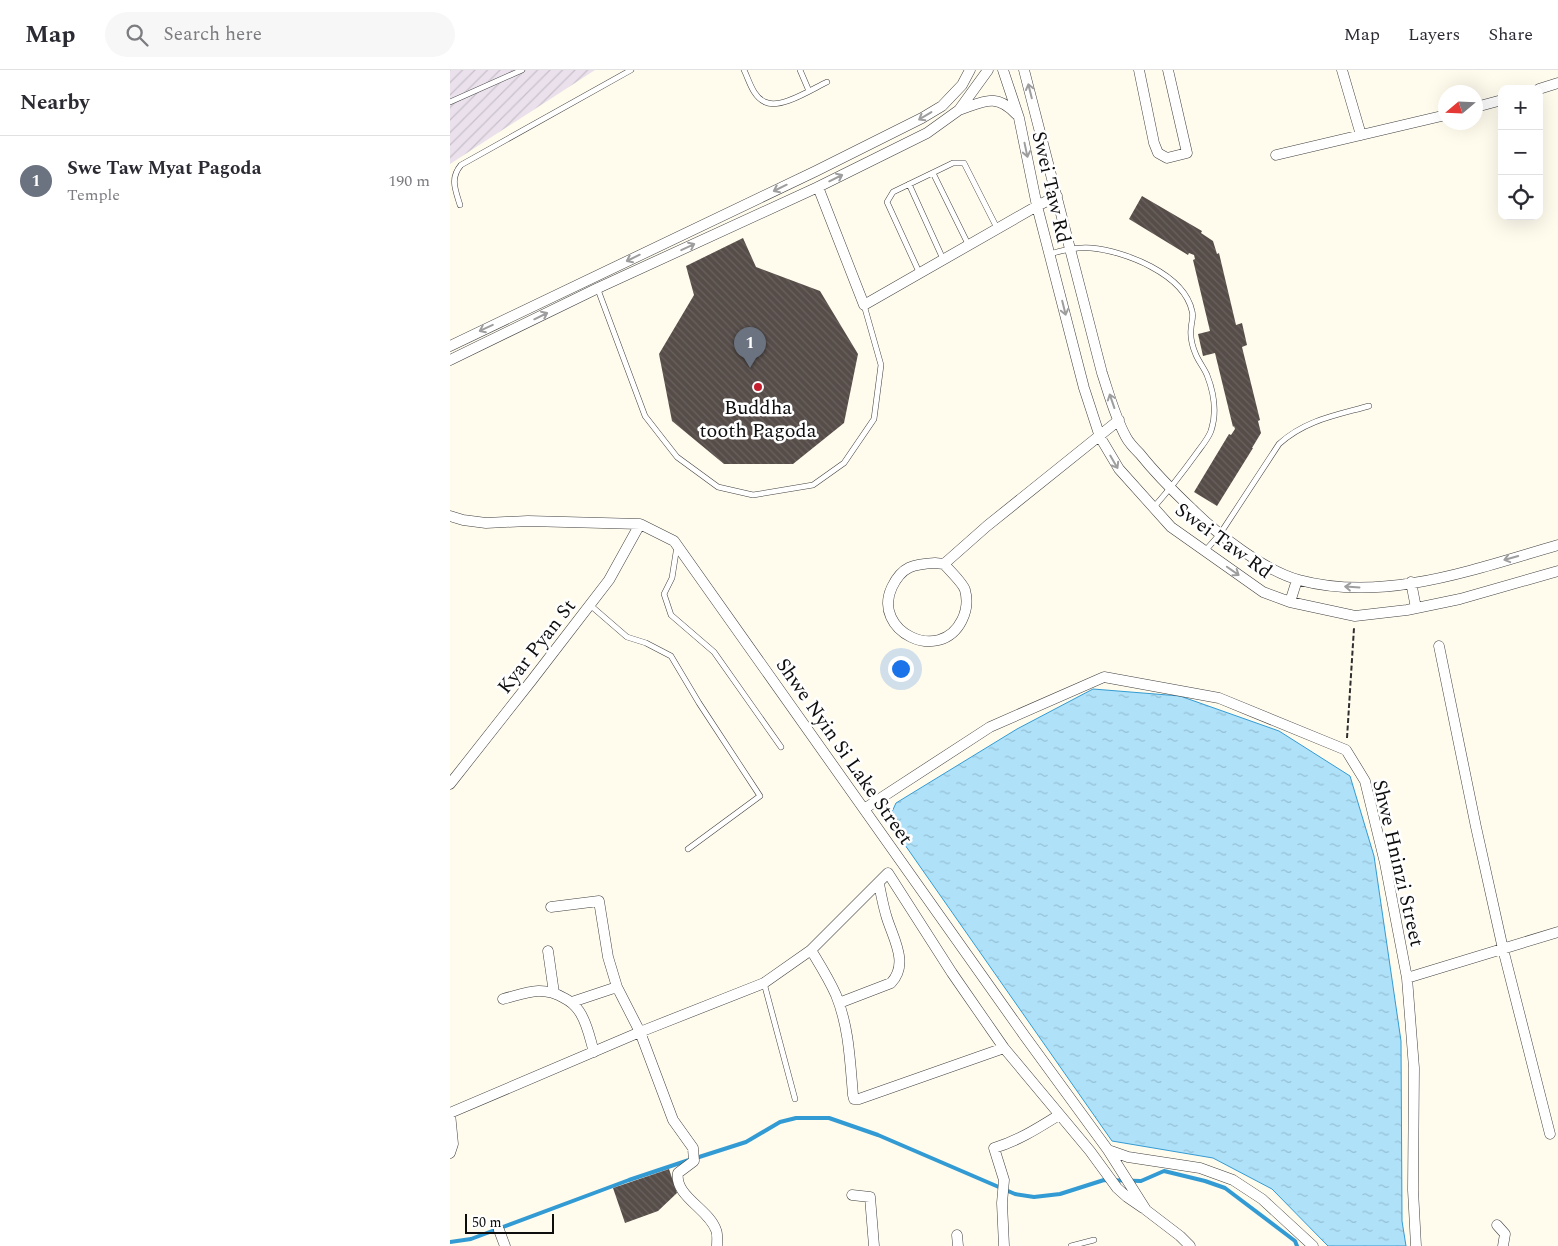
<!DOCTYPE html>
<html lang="en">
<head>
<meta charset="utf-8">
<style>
	body { margin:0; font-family:Spectral,serif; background:#f7f7f7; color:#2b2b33 }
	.controls { position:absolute; right:15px; top:15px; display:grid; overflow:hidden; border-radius:10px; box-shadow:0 5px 20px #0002 }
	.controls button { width:45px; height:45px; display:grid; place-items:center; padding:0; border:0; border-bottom:1px solid #e1e1e2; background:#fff; color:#2b2b33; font:25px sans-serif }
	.compass { position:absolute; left:988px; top:15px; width:45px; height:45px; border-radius:50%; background:#fff; box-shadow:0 5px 20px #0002; rotate:251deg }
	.scale { position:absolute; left:15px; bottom:12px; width:89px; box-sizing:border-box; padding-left:5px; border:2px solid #0d0d0d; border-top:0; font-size:14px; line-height:18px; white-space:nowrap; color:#0d0d0d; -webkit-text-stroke:4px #fff; paint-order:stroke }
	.you { position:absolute; left:450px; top:598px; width:18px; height:18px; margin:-12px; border:4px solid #fff; border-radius:50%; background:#1a73e8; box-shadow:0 0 0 8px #1a73e833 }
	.badge { display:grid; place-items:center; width:32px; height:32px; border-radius:50%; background:#7c3aed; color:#fff; font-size:16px; font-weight:700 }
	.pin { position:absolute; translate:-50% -41px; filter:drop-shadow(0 1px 2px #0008) }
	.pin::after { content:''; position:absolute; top:26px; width:18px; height:15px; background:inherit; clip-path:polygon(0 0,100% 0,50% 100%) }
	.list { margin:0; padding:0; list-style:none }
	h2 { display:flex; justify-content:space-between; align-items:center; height:65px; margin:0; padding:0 20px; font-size:21px }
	h2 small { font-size:16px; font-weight:400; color:#7c7c81 }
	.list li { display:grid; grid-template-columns:32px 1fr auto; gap:15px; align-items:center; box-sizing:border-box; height:90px; padding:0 20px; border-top:1px solid #e1e1e2 }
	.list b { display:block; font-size:19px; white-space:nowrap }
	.list p { margin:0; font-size:16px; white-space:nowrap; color:#7c7c81 }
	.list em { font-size:16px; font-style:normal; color:#7c7c81 }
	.icon { flex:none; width:28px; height:28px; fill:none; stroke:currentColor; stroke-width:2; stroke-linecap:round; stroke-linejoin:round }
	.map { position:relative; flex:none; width:1108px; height:1176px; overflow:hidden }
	header { display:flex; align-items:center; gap:30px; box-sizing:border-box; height:70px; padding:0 25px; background:#fff; border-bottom:1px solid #e1e1e2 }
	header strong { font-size:24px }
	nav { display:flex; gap:28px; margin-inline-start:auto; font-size:18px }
	.search { width:350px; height:45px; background:#f7f7f7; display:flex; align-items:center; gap:12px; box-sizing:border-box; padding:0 18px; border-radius:28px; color:#7c7c81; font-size:19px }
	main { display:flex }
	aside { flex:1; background:#fff }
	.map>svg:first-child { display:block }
	.industrial { fill:url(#industrial-furrows) }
	.water { fill:url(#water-ripples); stroke:#339bd3 }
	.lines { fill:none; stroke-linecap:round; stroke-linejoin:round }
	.stream { stroke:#339bd3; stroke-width:4 }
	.building { fill:url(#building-back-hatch) }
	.lane-casing { stroke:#404040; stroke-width:6 }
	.street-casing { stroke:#404040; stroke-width:11 }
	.path { stroke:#2f2f2f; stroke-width:2; stroke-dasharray:5 2.5; stroke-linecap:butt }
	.lane { stroke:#fff; stroke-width:5 }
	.street { stroke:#fff; stroke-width:10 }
	.oneway { stroke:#9e9e9e }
	.poi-dot { fill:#c31f2f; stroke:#fff; stroke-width:2 }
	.labels { text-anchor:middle; stroke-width:5; stroke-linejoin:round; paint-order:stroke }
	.street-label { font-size:20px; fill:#0d0d0d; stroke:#fff }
	.poi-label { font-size:20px; fill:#0d0d0d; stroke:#fff }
</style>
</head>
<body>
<header>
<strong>Map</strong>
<div class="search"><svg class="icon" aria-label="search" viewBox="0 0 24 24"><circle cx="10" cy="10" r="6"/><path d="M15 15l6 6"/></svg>Search here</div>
<nav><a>Map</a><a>Layers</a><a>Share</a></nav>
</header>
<main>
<aside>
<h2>Nearby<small></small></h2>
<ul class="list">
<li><span class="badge" style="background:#6b7280">1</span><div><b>Swe Taw Myat Pagoda</b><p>Temple</p></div><em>190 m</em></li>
</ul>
</aside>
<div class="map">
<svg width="1108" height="1176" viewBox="0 0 1108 1176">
	<defs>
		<pattern id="industrial-furrows" width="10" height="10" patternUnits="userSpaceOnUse" patternTransform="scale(1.25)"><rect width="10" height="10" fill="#eae1ec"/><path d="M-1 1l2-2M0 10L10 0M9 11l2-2" fill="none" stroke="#c8c0c9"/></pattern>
		<pattern id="water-ripples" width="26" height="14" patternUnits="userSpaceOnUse" patternTransform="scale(1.25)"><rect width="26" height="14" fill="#afe1f9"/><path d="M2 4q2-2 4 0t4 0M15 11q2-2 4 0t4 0" fill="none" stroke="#95c0d4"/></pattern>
		<pattern id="building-back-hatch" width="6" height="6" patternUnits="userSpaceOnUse" patternTransform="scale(1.25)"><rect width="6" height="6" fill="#564d49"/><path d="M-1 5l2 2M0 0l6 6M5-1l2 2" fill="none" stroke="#69625f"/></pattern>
	</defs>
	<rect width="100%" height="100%" fill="#fffbed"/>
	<path class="industrial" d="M 0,0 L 145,0 L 0,94 Z"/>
	<path class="water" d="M 643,619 L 730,626 L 829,661 L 900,706 L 924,786 L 951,971 L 952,1151 L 956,1176 L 878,1176 L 822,1119 L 763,1088 L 662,1071 L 441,755 L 441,744 L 446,733 L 567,659 Z"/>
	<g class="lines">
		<path class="stream" d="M 246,1088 L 296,1072 L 330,1052 L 346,1048 L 379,1048 L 428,1065 L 565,1124 L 584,1127 L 610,1124 L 654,1110 L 691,1111 L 714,1101 L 755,1111 L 775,1118 L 845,1171 L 847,1176
			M 0,1172 L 21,1169 L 179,1110 L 239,1090"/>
	</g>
	<path class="building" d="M 692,126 L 752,161 L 751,163 L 763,171 L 767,184 L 769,183 L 786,255 L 792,253 L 797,275 L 792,277 L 810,350 L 808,351 L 811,363 L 802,378 L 803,378 L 767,436 L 744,422 L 779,364 L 781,365 L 785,359 L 784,356 L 783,357 L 765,283 L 753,286 L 748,264 L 760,261 L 743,190 L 745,189 L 744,185 L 739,183 L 738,185 L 679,149 Z
		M 293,168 L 306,197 L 370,221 L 408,284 L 394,353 L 343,394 L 274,394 L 222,351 L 209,284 L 244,225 L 236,196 Z
		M 219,1099 L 227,1123 L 208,1141 L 175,1153 L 163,1118 Z"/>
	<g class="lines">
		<g class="lane-casing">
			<path id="lane" d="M 294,0 C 299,10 303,27 315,32 C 330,40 362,19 377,12
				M 350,0 L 359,21
				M 0,32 L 72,0
				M 483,103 L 518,174
				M 459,114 L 493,189
				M 10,135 C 5,119 0,108 11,95 L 181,0
				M 600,184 C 613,180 627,177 641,178 C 675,181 734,204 742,241 C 744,247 741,253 741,259 C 740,268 743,278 746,285 C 749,292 754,298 757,305 C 764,323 767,343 761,361 C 758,369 751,377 746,384 C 733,402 719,420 704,437
				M 469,202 L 437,132 L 443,122 L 503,93 L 514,93 L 547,158
				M 147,217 L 195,346 L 227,387 L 268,417 L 303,425 L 363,415 L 394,393 L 424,349 L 431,295 L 414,235
				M 227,476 L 222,508 L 214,524 L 221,545 L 264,582 L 331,677
				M 755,481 L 770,464 L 829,374 C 855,350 887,345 919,336
				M 140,535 L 177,567 L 196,573 L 221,586 L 249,633 L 310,726 L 238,779
				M 314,913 L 345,1029
				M 621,1176 L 644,1170"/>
		</g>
		<g class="street-casing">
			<path id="street" d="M 553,0 L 569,48 L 587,136 L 634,318 L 650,367 L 669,399 L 721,457 L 813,522 L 840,532 L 905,546 L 957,540 L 1010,529 L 1108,501
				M 574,0 L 652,303 C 659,324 665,347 676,367 C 679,373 685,379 690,384 C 706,404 724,422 742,439 C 767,464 815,501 849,510 C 935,533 1025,499 1108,475
				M 689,0 L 704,73 L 708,83 L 717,88 L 737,83 L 718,0
				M 892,0 L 911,65
				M 1089,19 L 1108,13
				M 1026,37 L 1052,30
				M 509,40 C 533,32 546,22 566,44
				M 826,85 L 996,45
				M 368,117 L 414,235 L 587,136 L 607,126
				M 0,276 L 366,101 L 472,48 L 492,36 L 512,15 L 520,0
				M 0,290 L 148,218 L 368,117 L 477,63 L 509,40 L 538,0
				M 0,446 L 13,450 L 36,453 L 78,451 L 190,454 L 224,471 L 574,965 L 658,1080 L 696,1140 L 730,1166 L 740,1176
				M 485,493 L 494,494 C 499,500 513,513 515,520 C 518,531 517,540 512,550 C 490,595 421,561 442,517 C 452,496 464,494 485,493 Z
				M 494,494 L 537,456 L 669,350
				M 961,512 L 966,538
				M 840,532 L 847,510
				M 989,576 L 1026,757 L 1053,879 L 1100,1064
				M 0,714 L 82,610 L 159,510 L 190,454
				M 414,739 L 540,657 L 654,607 L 769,628 L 896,680 L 915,711 L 935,793 L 957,908 L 964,998 L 963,1120 L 966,1176
				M 101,837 L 149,831 L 158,887 L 167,917 L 190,962 L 223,1050 L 243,1078 L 244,1091 L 228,1103 C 224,1126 259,1139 266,1160 C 268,1164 267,1171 267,1176
				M 361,880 C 370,895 379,909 386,925 C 399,957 400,991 403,1025 L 404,1029 L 409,1029 L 554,978
				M 98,881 L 104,923
				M 957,908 L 1108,862
				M 53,929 C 76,923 92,915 114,928 C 120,931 125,935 129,941 C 137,952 140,969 144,982
				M 122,932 L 167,917
				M 389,933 L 441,913 C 460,893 442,867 436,845 C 433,835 431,824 429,814
				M 0,1043 L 190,962 L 314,913 L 361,880 L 438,803 L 502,903 L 554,978 L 640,1081 L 667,1118 L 677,1127 L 693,1138
				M 0,1043 L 3,1074 L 0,1083
				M 658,1080 L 678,1087 L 750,1098 L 783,1110 L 812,1129 L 863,1176
				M 402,1125 L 420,1127 L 424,1176
				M 1047,1155 L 1055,1164 L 1053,1176
				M 49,1160 L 55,1176
				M 507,1165 L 508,1176
				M 554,1176 L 552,1133 L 554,1110 L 544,1078 C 568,1071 588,1058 609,1045"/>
		</g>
		<path class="path" d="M 897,668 L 904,558"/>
		<use href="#lane" class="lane"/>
		<use href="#street" class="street"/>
	</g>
	<defs><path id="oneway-shaft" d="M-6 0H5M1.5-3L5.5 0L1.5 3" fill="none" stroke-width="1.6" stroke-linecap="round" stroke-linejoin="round" transform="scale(1.25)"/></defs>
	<g class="oneway">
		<use href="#oneway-shaft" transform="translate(580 21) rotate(-104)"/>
		<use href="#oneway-shaft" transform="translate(475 46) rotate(149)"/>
		<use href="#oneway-shaft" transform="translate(576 80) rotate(78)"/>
		<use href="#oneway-shaft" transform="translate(386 108) rotate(-26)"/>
		<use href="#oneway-shaft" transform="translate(330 118) rotate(154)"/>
		<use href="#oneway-shaft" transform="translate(238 177) rotate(-25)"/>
		<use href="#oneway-shaft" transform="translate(183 188) rotate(154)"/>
		<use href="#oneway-shaft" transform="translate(614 238) rotate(76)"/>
		<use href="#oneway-shaft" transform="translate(91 246) rotate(-26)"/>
		<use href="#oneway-shaft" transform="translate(36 258) rotate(155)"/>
		<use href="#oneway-shaft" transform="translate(662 331) rotate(-109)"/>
		<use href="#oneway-shaft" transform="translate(664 392) rotate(60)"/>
		<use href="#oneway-shaft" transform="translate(1061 488) rotate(164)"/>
		<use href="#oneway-shaft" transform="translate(783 501) rotate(35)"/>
		<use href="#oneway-shaft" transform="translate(902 517) rotate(-176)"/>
	</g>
	<circle class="poi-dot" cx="308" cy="317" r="5"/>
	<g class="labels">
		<g class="street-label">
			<text transform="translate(602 117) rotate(77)" y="7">Swei Taw Rd</text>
			<text transform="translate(774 470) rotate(36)" y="7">Swei Taw Rd</text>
			<text transform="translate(86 576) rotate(-52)" y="7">Kyar Pyan St</text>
			<text transform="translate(395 681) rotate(55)" y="7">Shwe Nyin Si Lake Street</text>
			<text transform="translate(949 793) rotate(77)" y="7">Shwe Hninzi Street</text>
		</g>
		<g class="poi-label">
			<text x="308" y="344">Buddha<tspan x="308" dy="23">tooth Pagoda</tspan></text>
		</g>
	</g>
</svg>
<div class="controls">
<button>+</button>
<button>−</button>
<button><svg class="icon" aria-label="locate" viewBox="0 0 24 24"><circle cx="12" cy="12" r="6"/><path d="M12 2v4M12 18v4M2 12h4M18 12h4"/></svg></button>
</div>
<svg class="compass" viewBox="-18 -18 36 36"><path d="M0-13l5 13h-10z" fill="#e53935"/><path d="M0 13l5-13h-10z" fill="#7c7c81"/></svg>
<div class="scale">50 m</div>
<div class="you"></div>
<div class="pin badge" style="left:300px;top:298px;background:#6b7280">1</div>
</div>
</main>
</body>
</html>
